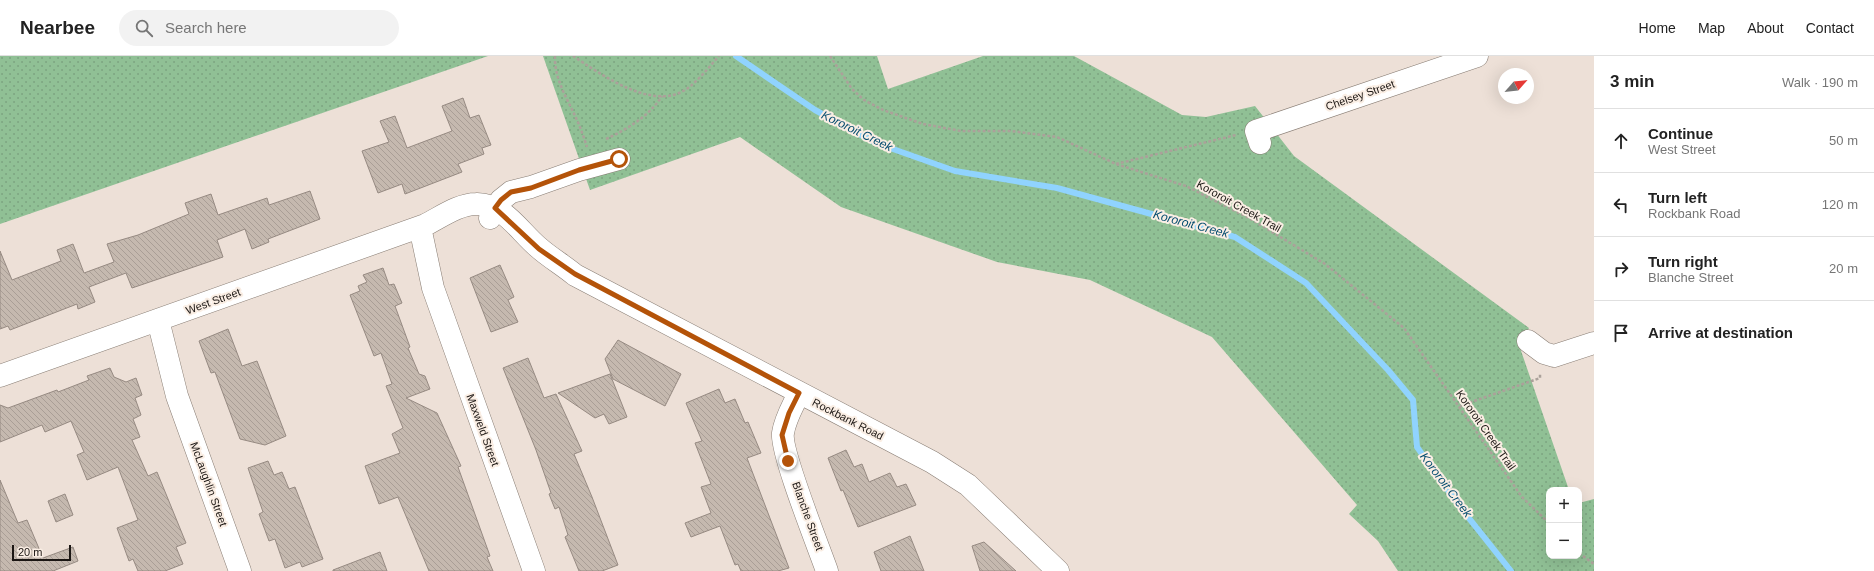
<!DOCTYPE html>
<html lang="en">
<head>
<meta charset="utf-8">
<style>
	body { margin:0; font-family:Helvetica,sans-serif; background:#f2f2f2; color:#222 }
	.controls { position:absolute; right:12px; bottom:12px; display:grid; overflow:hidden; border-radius:8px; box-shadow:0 4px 16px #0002 }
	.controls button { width:36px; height:36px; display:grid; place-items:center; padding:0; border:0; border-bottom:1px solid #e0e0e0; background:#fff; color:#222; font:20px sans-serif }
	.compass { position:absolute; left:1498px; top:12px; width:36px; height:36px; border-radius:50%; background:#fff; box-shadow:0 4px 16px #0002; rotate:63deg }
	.scale { position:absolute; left:12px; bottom:10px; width:59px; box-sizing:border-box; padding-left:4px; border:2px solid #1b1613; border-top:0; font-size:11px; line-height:14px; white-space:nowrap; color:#1b1613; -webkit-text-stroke:3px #faeee4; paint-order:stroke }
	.stop { position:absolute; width:12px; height:12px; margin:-9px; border:3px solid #b45309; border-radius:50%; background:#fff }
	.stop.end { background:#b45309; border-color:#fff; box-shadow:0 1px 4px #0008 }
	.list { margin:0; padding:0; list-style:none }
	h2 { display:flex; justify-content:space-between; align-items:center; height:52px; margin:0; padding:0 16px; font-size:17px }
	h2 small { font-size:13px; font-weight:400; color:#767676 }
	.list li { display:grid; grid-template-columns:26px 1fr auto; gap:12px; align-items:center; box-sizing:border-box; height:64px; padding:0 16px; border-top:1px solid #e0e0e0 }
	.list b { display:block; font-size:15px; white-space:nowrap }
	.list p { margin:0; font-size:13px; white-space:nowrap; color:#767676 }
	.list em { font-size:13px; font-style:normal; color:#767676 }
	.icon { flex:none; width:22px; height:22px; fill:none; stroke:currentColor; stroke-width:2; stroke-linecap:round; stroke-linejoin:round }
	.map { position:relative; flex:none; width:1594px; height:515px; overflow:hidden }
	header { display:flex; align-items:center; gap:24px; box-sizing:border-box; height:56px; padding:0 20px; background:#fff; border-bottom:1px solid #e0e0e0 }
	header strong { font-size:19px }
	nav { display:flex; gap:22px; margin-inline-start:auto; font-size:14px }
	.search { width:280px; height:36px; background:#f2f2f2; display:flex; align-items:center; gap:10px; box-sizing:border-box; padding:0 14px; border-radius:22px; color:#767676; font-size:15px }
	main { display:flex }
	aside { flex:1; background:#fff }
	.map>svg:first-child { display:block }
	.grass { fill:url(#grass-dots) }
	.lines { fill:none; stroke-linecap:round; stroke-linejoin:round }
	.stream { stroke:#90d3fe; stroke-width:6 }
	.building { fill:url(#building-back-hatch); stroke:#968a82 }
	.minor-casing { stroke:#887d74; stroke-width:23 }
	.path { stroke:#aba19a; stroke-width:2.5; stroke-dasharray:3 2; stroke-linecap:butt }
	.minor { stroke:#fff; stroke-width:22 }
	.route { stroke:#b45309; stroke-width:5 }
	.labels { text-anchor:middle; stroke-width:4; stroke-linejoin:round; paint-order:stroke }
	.street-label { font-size:11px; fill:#1b1613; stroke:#faeee4 }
	.water-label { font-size:12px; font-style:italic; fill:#064d70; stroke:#faeee4 }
</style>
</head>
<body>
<header>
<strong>Nearbee</strong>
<div class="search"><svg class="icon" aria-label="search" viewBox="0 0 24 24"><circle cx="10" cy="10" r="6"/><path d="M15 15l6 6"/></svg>Search here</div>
<nav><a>Home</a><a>Map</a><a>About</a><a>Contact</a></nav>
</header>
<main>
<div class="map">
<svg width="1594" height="515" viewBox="0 0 1594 515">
	<defs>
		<pattern id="grass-dots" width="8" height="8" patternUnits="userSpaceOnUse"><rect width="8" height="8" fill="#90c095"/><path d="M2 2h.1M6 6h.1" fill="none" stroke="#7ca480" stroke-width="1.8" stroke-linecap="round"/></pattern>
		<pattern id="building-back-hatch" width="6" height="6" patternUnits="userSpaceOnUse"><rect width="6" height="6" fill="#c5b9af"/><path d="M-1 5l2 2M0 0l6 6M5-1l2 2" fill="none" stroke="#a99e96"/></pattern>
	</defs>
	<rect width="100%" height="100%" fill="#ede0d7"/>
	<path class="grass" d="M 0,0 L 488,0 L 0,168 Z
		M 543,0 L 877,0 L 888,33 L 983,0 L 1074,0 L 1182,59 L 1206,61 L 1255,50 L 1294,100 L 1529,272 L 1519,289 L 1569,434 L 1549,434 L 1549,500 L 1579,500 L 1579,447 L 1594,443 L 1594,515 L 1398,515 L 1378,485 L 1349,458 L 1357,449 L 1212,281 L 1090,224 L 997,206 L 841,151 L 740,81 L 590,134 Z"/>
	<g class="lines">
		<path class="stream" d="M 736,0 L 815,54 L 876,87 L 955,115 L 1057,132 L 1235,181 L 1306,227 L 1388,314 L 1413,344 L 1417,391 L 1460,451 L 1511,515"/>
	</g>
	<path class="building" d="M 463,42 L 470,62 L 479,59 L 491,89 L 482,92 L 484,98 L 458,108 L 462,116 L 405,138 L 402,128 L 378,137 L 362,95 L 389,86 L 380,65 L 395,60 L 407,92 L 452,75 L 442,50 Z
		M 310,135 L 320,163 L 268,183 L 269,186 L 252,193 L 245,173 L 217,184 L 223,201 L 132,232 L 126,217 L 89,231 L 95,246 L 78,253 L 77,248 L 10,274 L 8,270 L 0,273 L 0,195 L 12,224 L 61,205 L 57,194 L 73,188 L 84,217 L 114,206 L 107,188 L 138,179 L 189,158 L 185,147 L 211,138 L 218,159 L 267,142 L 269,149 Z
		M 500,209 L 514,241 L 508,244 L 518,266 L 491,276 L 470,222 Z
		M 383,212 L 389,229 L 394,228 L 402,247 L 395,250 L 410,291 L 408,292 L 419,318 L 425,320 L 430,333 L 406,342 L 437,357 L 461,410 L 458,411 L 490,500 L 487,501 L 493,515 L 429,515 L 398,441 L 379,448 L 365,410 L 400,397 L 392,378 L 403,372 L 386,330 L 392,328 L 381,297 L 374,300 L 350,239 L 360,235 L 358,230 L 367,226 L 363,219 Z
		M 228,273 L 242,310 L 257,305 L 286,380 L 265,389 L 240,383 L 215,316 L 211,317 L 199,285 Z
		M 618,284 L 681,318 L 665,350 L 613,323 L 605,303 Z
		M 528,302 L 544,342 L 556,338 L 582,395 L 574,398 L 592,441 L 618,509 L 602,515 L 579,515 L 565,481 L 568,479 L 559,451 L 555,453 L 549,438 L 551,437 L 536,394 L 503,312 Z
		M 110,312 L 114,321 L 126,326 L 136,322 L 142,339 L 135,342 L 141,359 L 133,363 L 140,381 L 132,384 L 148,420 L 157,416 L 186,487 L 176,491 L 183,508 L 165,515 L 138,515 L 133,503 L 129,505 L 117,472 L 138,464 L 118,411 L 87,424 L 77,399 L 84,396 L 71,365 L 45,376 L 42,369 L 0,386 L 0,349 L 8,352 L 57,334 L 58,336 L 89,324 L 87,320 Z
		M 610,318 L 627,361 L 609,368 L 604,358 L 595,362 L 558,337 Z
		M 719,333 L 725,347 L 735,343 L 745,367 L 748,366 L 761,397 L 747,402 L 789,512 L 778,515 L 741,515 L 738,508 L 735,509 L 720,470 L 691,481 L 685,467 L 711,457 L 701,431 L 711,428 L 695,387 L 702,385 L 686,347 Z
		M 846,394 L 854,411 L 862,408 L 869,426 L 890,417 L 897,431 L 906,428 L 916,449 L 858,471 L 843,434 L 841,435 L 828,402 Z
		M 268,405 L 274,419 L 282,416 L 289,433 L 295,431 L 323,503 L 302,511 L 300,506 L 285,512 L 275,483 L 269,485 L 259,458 L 263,456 L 248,412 Z
		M 0,424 L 18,467 L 27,464 L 43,502 L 73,491 L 78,505 L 53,515 L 0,515 Z
		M 65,438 L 73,459 L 56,466 L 48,445 Z
		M 910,480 L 924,515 L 881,515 L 874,496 Z
		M 984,486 L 1016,515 L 980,515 L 972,490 Z
		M 380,496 L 387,515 L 333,515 L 333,514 Z"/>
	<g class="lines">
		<g class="minor-casing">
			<path id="minor" d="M 1260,87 L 1256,75 L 1477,0
				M 490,162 L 501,144 L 511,136 L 531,131 L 579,114 L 619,103
				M 420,171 L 433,232 L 534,515
				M 158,264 L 177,340 L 240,515
				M 1528,285 L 1544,297 L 1554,300 L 1594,287
				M 0,320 L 425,169 C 441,161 459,148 476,148 C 503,147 520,176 538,191 C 549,201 563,209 575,219 L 932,406 L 968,429 L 1058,515
				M 799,337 C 793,350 785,363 783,377 C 780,395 819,492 827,515"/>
		</g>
		<path class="path" d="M 555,0 C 554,23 568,44 577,64 C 581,73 584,82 587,91
			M 573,0 C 599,17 646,51 679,37 C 694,31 708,12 719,0
			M 830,0 L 852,33 L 864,44 L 883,54 L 923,68 L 961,75 L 1011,75 L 1057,81 L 1116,108 L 1186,130 L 1249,162 L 1325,208 L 1404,272 L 1522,441 L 1549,467
			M 606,83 C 628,73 649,60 662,40
			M 1116,108 L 1236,79
			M 1460,350 L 1540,322 L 1540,317
			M 1579,497 L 1594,508"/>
		<use href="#minor" class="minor"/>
	</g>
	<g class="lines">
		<path class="route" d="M 619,103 L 579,114 L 531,132 L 511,136 L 501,144 L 495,152 L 539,193 L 575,218 L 799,337 L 789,357 L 782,379 L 788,405"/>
	</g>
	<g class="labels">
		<g class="street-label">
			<text transform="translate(1360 39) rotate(-19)" y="4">Chelsey Street</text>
			<text transform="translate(1239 150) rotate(29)" y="4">Kororoit Creek Trail</text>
			<text transform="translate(213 245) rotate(-20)" y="4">West Street</text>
			<text transform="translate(848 363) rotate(27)" y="4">Rockbank Road</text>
			<text transform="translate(483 374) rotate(70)" y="4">Maxweld Street</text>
			<text transform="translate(1486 374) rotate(55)" y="4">Kororoit Creek Trail</text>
			<text transform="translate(209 428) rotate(70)" y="4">McLaughlin Street</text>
			<text transform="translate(808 460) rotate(70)" y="4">Blanche Street</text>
		</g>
		<g class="water-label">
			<text transform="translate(857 75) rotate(26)" y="4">Kororoit Creek</text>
			<text transform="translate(1191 168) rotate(15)" y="4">Kororoit Creek</text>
			<text transform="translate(1446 429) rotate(53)" y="4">Kororoit Creek</text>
		</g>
	</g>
</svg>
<div class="controls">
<button>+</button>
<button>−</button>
</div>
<svg class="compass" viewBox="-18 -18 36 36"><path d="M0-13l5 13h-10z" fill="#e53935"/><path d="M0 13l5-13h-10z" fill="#767676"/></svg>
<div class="scale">20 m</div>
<div class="stop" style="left:619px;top:103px"></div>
<div class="stop end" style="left:788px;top:405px"></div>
</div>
<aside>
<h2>3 min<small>Walk · 190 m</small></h2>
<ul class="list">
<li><svg class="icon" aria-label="ahead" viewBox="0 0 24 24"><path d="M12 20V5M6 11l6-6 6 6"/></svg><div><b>Continue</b><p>West Street</p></div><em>50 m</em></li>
<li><svg class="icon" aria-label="left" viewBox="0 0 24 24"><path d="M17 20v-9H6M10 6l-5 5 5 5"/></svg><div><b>Turn left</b><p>Rockbank Road</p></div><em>120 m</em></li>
<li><svg class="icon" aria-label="right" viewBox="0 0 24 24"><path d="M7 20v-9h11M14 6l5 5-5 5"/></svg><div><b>Turn right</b><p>Blanche Street</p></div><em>20 m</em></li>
<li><svg class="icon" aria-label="arrive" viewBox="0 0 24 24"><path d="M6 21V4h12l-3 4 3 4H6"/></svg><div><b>Arrive at destination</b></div></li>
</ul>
</aside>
</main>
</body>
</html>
